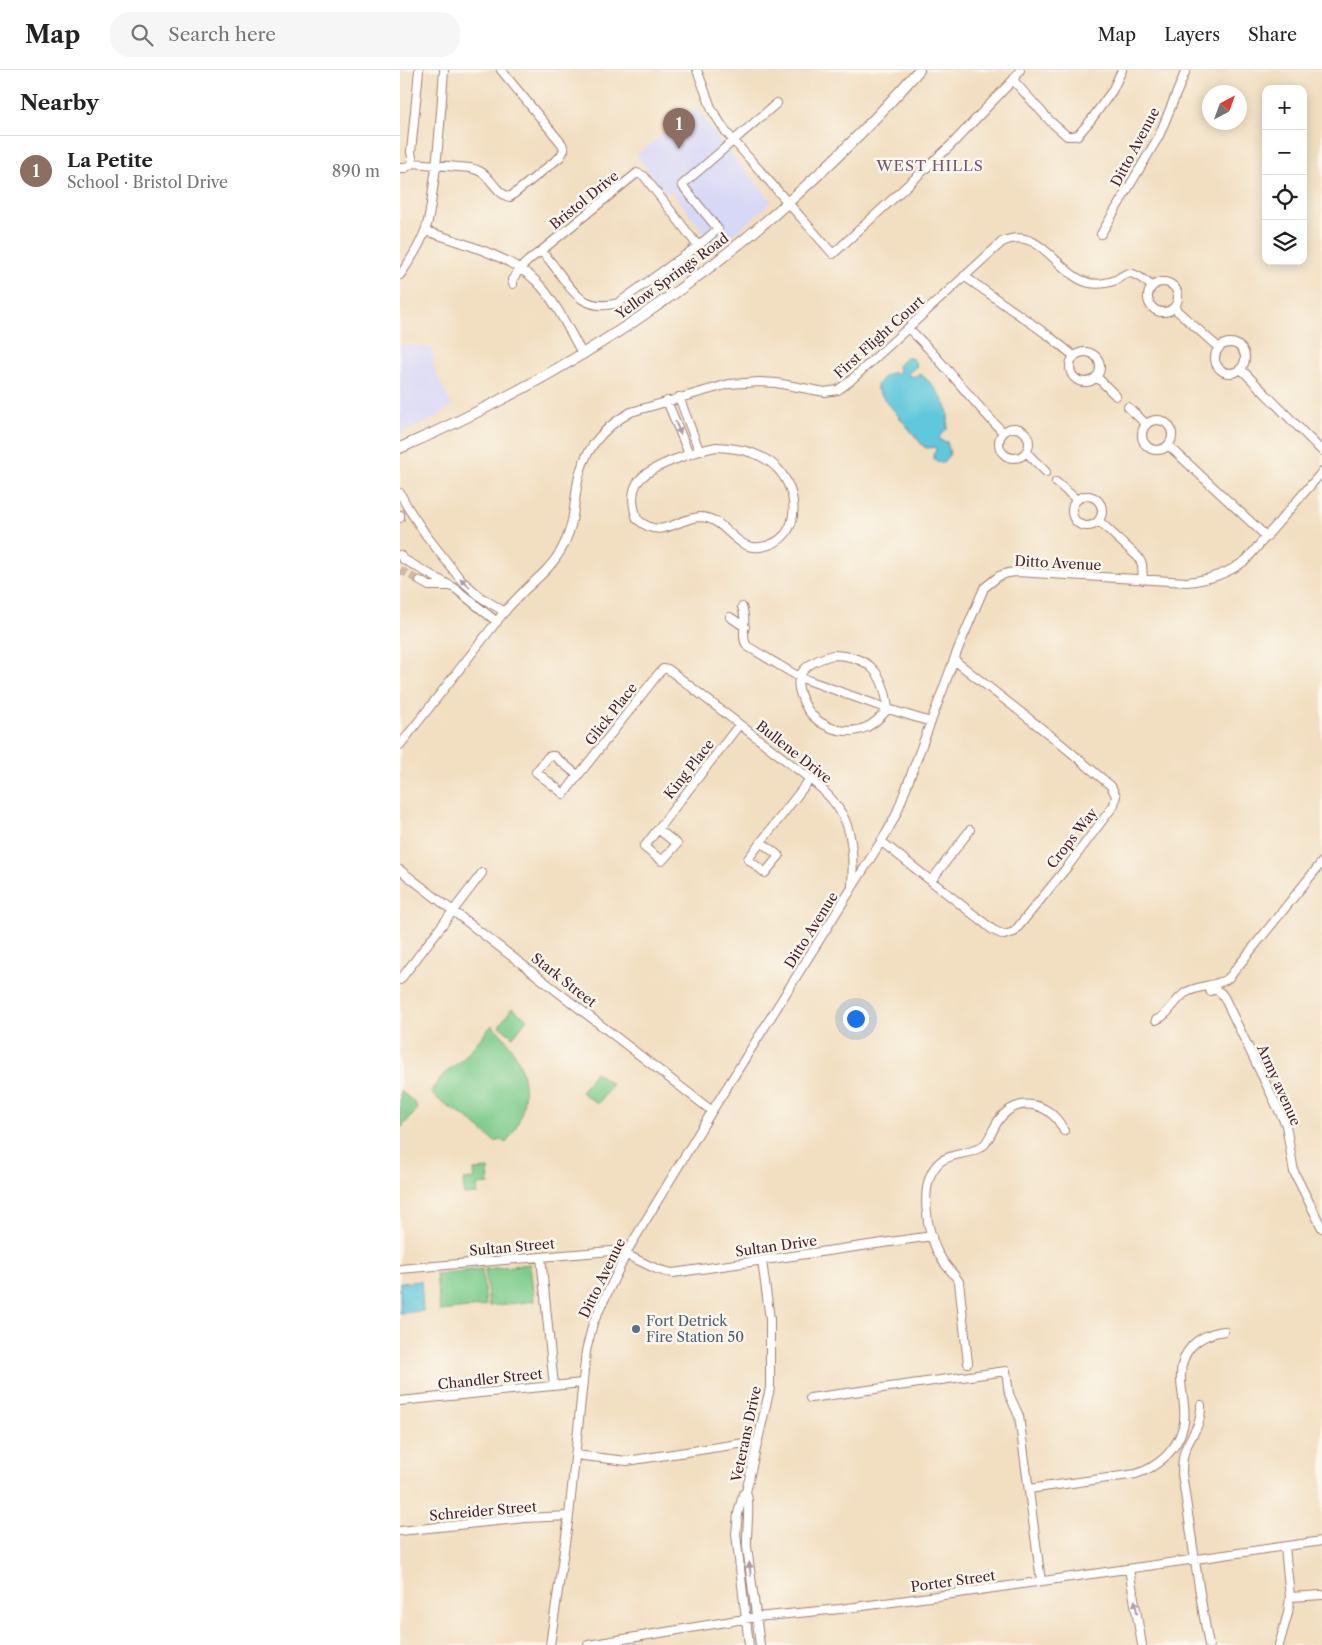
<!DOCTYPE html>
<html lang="en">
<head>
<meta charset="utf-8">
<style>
	body { margin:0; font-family:"Libre Caslon Text",serif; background:#f6f6f6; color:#222 }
	.controls { position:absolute; right:15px; top:15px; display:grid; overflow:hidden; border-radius:10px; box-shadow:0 2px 12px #0003 }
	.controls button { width:45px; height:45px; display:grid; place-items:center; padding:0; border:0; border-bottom:1px solid #e0e0e0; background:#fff; color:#222; font:25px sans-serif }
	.compass { position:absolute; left:802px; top:15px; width:45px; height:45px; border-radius:50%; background:#fff; box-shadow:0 2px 12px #0003; rotate:41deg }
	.you { position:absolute; left:455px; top:948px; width:18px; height:18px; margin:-12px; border:4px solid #fff; border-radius:50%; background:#1a73e8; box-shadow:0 0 0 8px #1a73e833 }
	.badge { display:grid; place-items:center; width:32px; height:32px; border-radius:50%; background:#c8321e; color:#fff; font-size:16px; font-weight:700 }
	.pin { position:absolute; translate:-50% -41px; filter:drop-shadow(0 1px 2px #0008) }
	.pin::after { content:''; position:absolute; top:26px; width:18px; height:15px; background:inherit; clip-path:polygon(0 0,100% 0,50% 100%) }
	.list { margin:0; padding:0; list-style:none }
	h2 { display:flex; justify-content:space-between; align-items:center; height:65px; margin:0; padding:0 20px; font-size:21px }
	h2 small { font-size:16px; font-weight:400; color:#767676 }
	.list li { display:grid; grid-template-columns:32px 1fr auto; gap:15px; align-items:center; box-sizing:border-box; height:70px; padding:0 20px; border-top:1px solid #e0e0e0 }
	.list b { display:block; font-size:19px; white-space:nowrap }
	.list p { margin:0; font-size:16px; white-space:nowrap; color:#767676 }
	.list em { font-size:16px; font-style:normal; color:#767676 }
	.icon { flex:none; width:28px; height:28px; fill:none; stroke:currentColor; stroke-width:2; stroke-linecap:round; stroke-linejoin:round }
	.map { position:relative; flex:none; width:922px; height:1575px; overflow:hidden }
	header { display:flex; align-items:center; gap:30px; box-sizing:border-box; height:70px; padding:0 25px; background:#fff; border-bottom:1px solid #e0e0e0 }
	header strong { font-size:24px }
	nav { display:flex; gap:28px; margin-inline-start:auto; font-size:18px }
	.search { width:350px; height:45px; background:#f6f6f6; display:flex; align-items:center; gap:12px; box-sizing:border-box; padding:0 18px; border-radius:20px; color:#767676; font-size:19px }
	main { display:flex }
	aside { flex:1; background:#fff }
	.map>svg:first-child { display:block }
	.built { fill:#d7d7f8 }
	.green { fill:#7dcc8c; stroke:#64765c }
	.water { fill:#5fc8dc; stroke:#547484 }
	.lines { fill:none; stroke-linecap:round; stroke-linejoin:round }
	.street-tunnel { stroke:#d0b8a2; stroke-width:8; stroke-dasharray:8 4; stroke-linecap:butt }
	.street-casing { stroke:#9e7e76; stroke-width:10 }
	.secondary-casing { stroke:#9e7e76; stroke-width:12 }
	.street { stroke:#fff; stroke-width:8 }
	.secondary { stroke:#fff; stroke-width:10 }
	.oneway { fill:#ae9aa0 }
	.service-dot { fill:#5c6f8a; stroke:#fbf7ec; stroke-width:2 }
	.labels { text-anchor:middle; stroke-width:5; stroke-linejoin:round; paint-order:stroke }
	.street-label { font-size:14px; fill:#4a1f2b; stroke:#fbf7ec }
	.service-label { font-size:14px; fill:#4e5e75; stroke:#fbf7ec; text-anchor:start }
	.neighbourhood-label { font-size:15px; letter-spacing:1px; fill:#785372; stroke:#fbf7ec }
</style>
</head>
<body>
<header>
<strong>Map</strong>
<div class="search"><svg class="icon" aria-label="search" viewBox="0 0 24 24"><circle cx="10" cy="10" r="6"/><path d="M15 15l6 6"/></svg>Search here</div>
<nav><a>Map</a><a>Layers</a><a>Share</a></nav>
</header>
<main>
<aside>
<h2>Nearby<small></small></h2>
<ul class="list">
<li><span class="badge" style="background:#8d6e63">1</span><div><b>La Petite</b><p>School · Bristol Drive</p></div><em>890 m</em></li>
</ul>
</aside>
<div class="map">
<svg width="922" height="1575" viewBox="0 0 922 1575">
	<rect width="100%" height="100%" fill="#fbf7ec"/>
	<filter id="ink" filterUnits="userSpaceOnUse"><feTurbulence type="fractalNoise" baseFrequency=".02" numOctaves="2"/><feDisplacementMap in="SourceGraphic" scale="10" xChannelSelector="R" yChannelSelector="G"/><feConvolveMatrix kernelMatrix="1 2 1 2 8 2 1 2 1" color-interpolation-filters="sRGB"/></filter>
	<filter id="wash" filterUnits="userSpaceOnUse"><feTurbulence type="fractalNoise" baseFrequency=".0096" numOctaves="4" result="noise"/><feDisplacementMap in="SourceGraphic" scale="20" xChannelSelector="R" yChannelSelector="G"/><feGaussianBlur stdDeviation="1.12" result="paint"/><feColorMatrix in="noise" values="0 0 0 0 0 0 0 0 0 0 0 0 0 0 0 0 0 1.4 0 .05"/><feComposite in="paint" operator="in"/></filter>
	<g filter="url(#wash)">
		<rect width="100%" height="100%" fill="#f2dec0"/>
		<path class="built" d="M 298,37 L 308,54 L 319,70 L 372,131 L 317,179 L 271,121 L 266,124 L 236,85 Z
			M 0,274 L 32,278 L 33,297 L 52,336 L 35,348 L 0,364 Z"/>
		<path class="green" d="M 112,938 L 127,949 L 113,967 L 99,956 Z
			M 92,955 C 128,987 136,1034 106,1073 L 101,1070 L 95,1072 L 66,1047 L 45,1035 L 32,1024 L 32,1019 L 44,1004 L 62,990 Z
			M 195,1002 L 212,1014 L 198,1034 L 181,1022 Z
			M 0,1020 L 16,1034 L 17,1040 L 0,1059 Z
			M 88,1099 L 89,1114 L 77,1115 L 78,1124 L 64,1125 L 63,1110 L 75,1109 L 74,1100 Z
			M 130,1194 L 134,1231 L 89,1236 L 85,1199 Z
			M 82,1199 L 86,1236 L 40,1241 L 36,1204 Z"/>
		<path class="water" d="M 506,287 L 513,289 L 517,296 L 508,303 L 508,305 L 513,307 L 519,304 C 528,307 544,329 547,339 C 549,346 548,353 547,359 L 539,367 L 541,371 L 547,372 L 550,384 L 542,393 C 537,392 534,390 533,385 L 536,380 L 535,377 L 528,378 L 524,377 L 477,320 L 477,314 C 483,308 488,300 497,304 L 499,301 L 498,296 Z
			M 21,1211 L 23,1241 L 0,1243 L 0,1213 Z"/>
	</g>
	<g filter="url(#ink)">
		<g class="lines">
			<path class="street-tunnel" d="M 0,500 L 20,511"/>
			<g class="street-casing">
				<path id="street" d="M 297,0 L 312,40 L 326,62 L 433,184 L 550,76 L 613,10 L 620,0
					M 613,10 L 650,51 L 667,66 L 673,66 L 678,65 L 691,50 L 712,21 L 722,0
					M 13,93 L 70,98 C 75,99 81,101 85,105 C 93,112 99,125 110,127 L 160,87 L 164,80 L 162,74 L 101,0
					M 0,98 L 5,98 L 13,93 L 11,82 L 19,0
					M 26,161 C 59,172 113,187 137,212 C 155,230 170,262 183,285
					M 701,164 L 759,66 L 786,0
					M 141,181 L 237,103 L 244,106 L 298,176
					M 0,205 C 10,191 19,177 25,161 C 30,148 31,133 33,119 C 39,80 41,40 44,0
					M 564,206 L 649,266 L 674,286
					M748 227a15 15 0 1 1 30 0a15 15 0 1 1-30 0Z
					M 113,214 L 112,210 C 119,199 130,188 141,181 C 167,205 173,245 218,233 L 298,176 L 318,159 L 282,115 L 377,33
					M 774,238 L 819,278
					M 508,258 C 543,290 569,329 603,362
					M815 288a15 15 0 1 1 30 0a15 15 0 1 1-30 0Z
					M670 297a15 15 0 1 1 30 0a15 15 0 1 1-30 0Z
					M 841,299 L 922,381
					M 697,307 L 716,326
					M 279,327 L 299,380
					M 267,331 L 289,384
					M 728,337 L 746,354
					M742 365a15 15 0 1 1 30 0a15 15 0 1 1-30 0Z
					M599 373a15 15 0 1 1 30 0a15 15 0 1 1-30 0Z
					M 768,375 L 867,467
					M 316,377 C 334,378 351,380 367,390 C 400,410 407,471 360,477 C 335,481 326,448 301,447 C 277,447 263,472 237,449 C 225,414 241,403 271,391 C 286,385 300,380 316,377 Z
					M 626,382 L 646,402
					M 656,412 L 676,429
					M 0,423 L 8,438 L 26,465 L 61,510 L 82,528 L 105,542
					M672 441a15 15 0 1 1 30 0a15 15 0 1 1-30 0Z
					M 0,445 L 0,448
					M 699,451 L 738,487 L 742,494 L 743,510
					M 0,485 L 3,489 L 56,519 L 97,552
					M 20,511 L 29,516 L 49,516
					M 342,537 C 348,551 340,566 347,576 L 399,607 L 488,639 L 531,652
					M 330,547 L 345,557
					M 433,585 C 470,586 484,603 488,639 C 482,646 475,653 467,657 C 442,668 413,655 403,631 C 400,624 397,615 399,608 C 403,595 421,588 433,585 Z
					M 0,675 L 101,546 C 109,536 118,527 127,518 C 139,507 151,497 160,482 C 174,457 173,443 177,416 C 182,382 202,358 231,342 L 329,314 L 360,312 L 376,313 L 425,322 L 438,320 L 450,311 L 602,172 C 637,156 653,195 679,209 C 690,215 703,215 716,210 C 721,207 727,201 733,204 C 740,206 746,212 752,216
					M 151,686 L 154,686 L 175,703 L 177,707 L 164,724 L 136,702 L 148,687 Z
					M 177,707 L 259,603 L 263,599 L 268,599 L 410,709 C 450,740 455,767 452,815
					M 258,759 L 339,655
					M 258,759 L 277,774 L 262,791 L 244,777 Z
					M 361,772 L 379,786 L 365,803 L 348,789 Z
					M 361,772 L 410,709
					M 482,772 L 593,860 L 604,865 L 614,862 L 668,796 L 714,735 L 716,726 L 711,716 L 655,669 L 554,590
					M 0,800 L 312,1041
					M 531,811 L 570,760
					M 0,910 L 82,803
					M 810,921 C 816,918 821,922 824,927 L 886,1055 L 894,1102 L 922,1158
					M 756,950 C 768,946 774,931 785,923 C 798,915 814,917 827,909 C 830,907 833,903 835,900 L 922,792
					M 141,1187 L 154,1316
					M 0,1199 L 211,1181 C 233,1183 250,1201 273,1203 L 532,1166
					M 568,1293 L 559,1212 C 554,1203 546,1197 541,1188 C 526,1165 517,1110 541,1091 C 554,1082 572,1085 584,1075 C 592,1066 594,1054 602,1046 C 623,1024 653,1036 664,1061
					M 410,1328 L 606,1301 L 609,1324 L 619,1346 L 641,1511
					M 0,1331 L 182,1313
					M 801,1335 C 802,1355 792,1363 785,1380 C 782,1388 782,1396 782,1404 C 791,1461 798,1518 809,1575
					M 175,1385 L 227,1391 L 358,1371
					M 629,1419 L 736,1404 C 758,1397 777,1380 783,1357 C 787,1342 782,1326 781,1311 C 779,1282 796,1265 824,1261
					M 346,1422 C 351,1433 346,1463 347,1477 L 360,1575
					M 0,1461 L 125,1448 L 169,1446
					M 729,1499 L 742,1575
					M 890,1527 L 922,1525
					M 150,1575 L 169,1446 L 186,1281 L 193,1253 L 229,1178 L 312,1041 L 487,762 L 496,745 L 558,579 L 584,518 L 599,506 L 608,503 L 616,502 L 787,512 C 809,510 829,503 846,490 L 922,402
					M 188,1575 L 356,1547 L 440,1539 L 552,1524 L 922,1471
					M 349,1575 L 336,1464 L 338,1444 L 343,1424 L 346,1422 L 370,1318 L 370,1249 L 362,1191
					M 879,1575 L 888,1543 L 890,1527 L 885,1477"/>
			</g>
			<g class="secondary-casing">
				<path id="secondary" d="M 0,378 C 204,289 372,168 519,0"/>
			</g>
			<use href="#street" class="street"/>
			<use href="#secondary" class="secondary"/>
		</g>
		<defs><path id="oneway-solid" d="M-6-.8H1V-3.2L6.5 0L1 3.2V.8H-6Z" transform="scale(1.25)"/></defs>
		<g class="oneway">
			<use href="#oneway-solid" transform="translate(278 358) rotate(68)"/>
			<use href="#oneway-solid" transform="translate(65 513) rotate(-138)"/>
			<use href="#oneway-solid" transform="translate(350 1499) rotate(-97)"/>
			<use href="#oneway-solid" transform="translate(736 1537) rotate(-100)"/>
		</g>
	</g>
	<circle class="service-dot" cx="236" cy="1259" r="5"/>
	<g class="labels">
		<g class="street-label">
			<text transform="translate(735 77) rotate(-62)" y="5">Ditto Avenue</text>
			<text transform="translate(184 130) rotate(-39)" y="5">Bristol Drive</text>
			<text transform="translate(272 206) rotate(-36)" y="5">Yellow Springs Road</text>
			<text transform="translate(479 267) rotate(-42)" y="5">First Flight Court</text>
			<text transform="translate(658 493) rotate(3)" y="5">Ditto Avenue</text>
			<text transform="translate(211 644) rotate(-52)" y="5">Glick Place</text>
			<text transform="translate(394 682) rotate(38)" y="5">Bullene Drive</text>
			<text transform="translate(289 699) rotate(-52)" y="5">King Place</text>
			<text transform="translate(672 768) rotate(-52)" y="5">Crops Way</text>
			<text transform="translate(411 860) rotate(-58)" y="5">Ditto Avenue</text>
			<text transform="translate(164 910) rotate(38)" y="5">Stark Street</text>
			<text transform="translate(879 1015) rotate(66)" y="5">Army avenue</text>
			<text transform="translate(376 1176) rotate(-8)" y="5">Sultan Drive</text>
			<text transform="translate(112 1177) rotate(-5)" y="5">Sultan Street</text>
			<text transform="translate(202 1208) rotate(-64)" y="5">Ditto Avenue</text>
			<text transform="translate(90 1309) rotate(-6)" y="5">Chandler Street</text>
			<text transform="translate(346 1364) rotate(-78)" y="5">Veterans Drive</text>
			<text transform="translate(83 1441) rotate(-5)" y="5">Schreider Street</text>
			<text transform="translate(553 1511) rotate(-8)" y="5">Porter Street</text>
		</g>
		<g class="service-label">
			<text x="246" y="1256">Fort Detrick<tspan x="246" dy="16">Fire Station 50</tspan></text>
		</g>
		<g class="neighbourhood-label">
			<text x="530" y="101">WEST HILLS</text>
		</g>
	</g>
</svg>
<div class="controls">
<button>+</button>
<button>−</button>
<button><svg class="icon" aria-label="locate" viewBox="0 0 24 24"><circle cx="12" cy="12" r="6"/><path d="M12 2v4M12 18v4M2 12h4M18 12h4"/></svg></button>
<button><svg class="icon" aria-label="layers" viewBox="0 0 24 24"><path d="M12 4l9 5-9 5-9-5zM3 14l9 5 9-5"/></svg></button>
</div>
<svg class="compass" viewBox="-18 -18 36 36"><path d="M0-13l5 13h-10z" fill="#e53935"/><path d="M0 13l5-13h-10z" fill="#767676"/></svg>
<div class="you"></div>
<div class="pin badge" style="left:279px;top:79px;background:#8d6e63">1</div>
</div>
</main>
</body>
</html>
